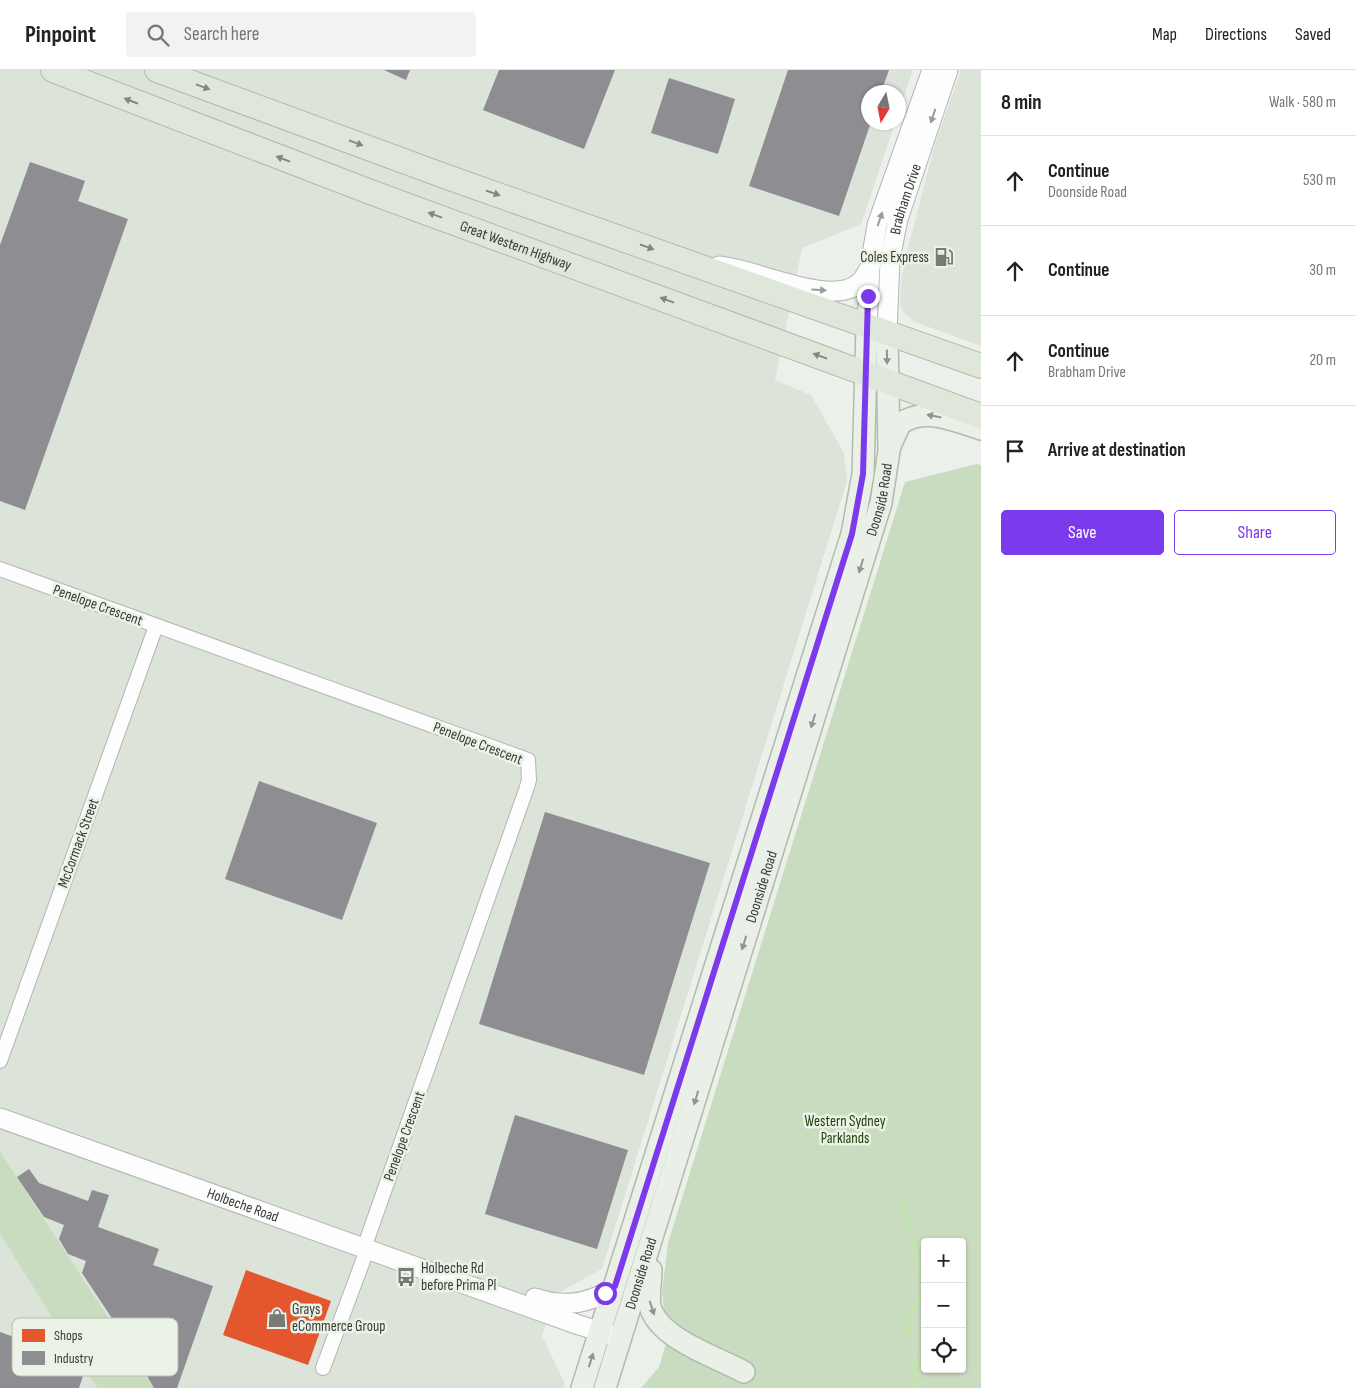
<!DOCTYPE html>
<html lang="en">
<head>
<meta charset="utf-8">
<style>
	body { margin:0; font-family:"Sofia Sans Condensed",sans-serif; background:#f2f2f2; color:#222 }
	.controls { position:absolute; right:15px; bottom:15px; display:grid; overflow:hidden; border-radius:5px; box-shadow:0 1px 4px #0004 }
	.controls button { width:45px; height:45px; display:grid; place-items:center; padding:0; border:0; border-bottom:1px solid #e0e0e0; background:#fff; color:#222; font:25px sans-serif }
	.compass { position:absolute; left:861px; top:15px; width:45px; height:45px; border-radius:50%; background:#fff; box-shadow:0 1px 4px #0004; rotate:190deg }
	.stop { position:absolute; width:15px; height:15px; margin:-11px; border:4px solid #7c3aed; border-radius:50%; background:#fff }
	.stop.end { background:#7c3aed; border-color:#fff; box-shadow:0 1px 5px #0008 }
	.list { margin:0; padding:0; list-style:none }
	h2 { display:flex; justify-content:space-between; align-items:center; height:65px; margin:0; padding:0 20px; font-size:21px }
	h2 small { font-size:16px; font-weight:400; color:#767676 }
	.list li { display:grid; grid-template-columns:32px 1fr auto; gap:15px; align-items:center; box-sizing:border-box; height:90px; padding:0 20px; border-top:1px solid #e0e0e0 }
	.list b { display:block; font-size:19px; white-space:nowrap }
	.list p { margin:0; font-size:16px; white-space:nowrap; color:#767676 }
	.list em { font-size:16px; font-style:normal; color:#767676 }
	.actions { display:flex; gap:10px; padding:15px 20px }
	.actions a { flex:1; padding:11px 0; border:1px solid #7c3aed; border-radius:5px; text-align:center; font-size:18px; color:#7c3aed }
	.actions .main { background:#7c3aed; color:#fff }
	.icon { flex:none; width:28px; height:28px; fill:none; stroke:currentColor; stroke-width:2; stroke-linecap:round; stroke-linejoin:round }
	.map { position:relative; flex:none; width:981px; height:1318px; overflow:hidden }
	header { display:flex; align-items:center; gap:30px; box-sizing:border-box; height:70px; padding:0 25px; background:#fff; border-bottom:1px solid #e0e0e0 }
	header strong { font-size:24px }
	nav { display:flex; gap:28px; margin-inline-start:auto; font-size:18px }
	.search { width:350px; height:45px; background:#f2f2f2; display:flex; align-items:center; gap:12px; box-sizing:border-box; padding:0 18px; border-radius:5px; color:#767676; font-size:19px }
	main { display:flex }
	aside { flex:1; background:#fff }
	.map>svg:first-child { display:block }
	.built { fill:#dce3d8 }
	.green { fill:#cadcbf; fill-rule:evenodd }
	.shops { fill:#e4572e }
	.industry { fill:#8d8d92 }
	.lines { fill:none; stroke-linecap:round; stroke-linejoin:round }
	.stream { stroke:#c3e5ac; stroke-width:4 }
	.street-casing { stroke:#b3b6b1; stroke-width:16 }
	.secondary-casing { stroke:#b3b6b1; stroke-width:21 }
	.primary-casing { stroke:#b1bbaa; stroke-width:24 }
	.highway-casing { stroke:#b1bbaa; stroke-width:26 }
	.street { stroke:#fcfdfc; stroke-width:14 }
	.secondary { stroke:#fcfdfc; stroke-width:19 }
	.primary { stroke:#eaefe7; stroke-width:21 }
	.highway { stroke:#dee7d9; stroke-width:24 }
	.oneway { fill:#83887f }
	.oneway2 { fill:#9a9c99 }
	.oneway3 { fill:#91958e }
	.route { stroke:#7c3aed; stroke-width:6 }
	.labels { text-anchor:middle; stroke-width:5; stroke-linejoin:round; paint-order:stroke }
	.street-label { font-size:15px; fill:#383b36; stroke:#ebf3e7 }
	.poi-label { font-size:15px; fill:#383b36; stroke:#ebf3e7; text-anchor:start }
	.park-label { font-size:15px; fill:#223e07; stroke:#ebf3e7 }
	.key { fill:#ebf3e7; stroke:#b5bcb2; stroke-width:1 }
	.key-label { font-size:14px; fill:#383b36 }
</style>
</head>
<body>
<header>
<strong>Pinpoint</strong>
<div class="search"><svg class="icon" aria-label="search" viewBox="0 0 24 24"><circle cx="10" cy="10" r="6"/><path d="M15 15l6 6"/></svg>Search here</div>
<nav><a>Map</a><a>Directions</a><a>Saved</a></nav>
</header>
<main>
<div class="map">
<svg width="981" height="1318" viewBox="0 0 981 1318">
	<rect width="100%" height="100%" fill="#ecf0ea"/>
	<path class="built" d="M 0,0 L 913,0 L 899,42 L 898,22 L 868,22 L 868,52 L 895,53 L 861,154 L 802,178 L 775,310 L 811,325 L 844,383 L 847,411 L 602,1199 L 556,1224 L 542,1266 L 565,1314 L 564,1318 L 154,1318 L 0,1081 Z
		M 961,0 L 981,0 L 981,276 L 915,252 L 902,241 L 900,233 L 902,205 L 910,170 L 935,74 Z
		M 0,1164 L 42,1227 L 97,1318 L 0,1318 Z"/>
	<path class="green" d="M 977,394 L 981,395 L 981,1318 L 641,1318 L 659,1297 L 667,1270 L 662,1222 L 668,1173 L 905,412 ZM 925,1172 L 962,1172 L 962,1299 L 925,1299 Z
		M 0,1081 L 154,1318 L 97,1318 L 0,1164 Z"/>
	<path class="shops" d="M 246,1200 L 331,1231 L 308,1295 L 223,1265 Z"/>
	<path class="industry" d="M 384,0 L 410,0 L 406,10 Z
		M 499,0 L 615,0 L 584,79 L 483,40 Z
		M 788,0 L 889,0 L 881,22 L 868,22 L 868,52 L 871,52 L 839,146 L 749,116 Z
		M 669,8 L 735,29 L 718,84 L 651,63 Z
		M 30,92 L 85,111 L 78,131 L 128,149 L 25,440 L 0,431 L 0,175 Z
		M 259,711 L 377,753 L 342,850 L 225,809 Z
		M 545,742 L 710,793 L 644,1005 L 479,954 Z
		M 515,1045 L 628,1080 L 597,1179 L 485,1144 Z
		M 29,1099 L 39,1113 L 88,1131 L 92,1120 L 109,1125 L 98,1157 L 159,1179 L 153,1195 L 213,1216 L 177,1318 L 154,1318 L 127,1271 L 82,1203 L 86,1191 L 68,1184 L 59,1169 L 64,1155 L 44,1147 L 17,1107 Z
		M 0,1262 L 76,1289 L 84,1303 L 79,1318 L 0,1318 Z"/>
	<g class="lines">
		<path class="stream" d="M 902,1132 L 924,1209 L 922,1223 L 907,1256 L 910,1266
			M 915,1286 L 917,1318"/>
		<g class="street-casing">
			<path id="street" d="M 0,499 L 528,690 L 529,710 L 526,720 L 364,1178
				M 0,991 L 156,556
				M 323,1298 L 367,1180"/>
		</g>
		<g class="secondary-casing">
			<g id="secondary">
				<path d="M 719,196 C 753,198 832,238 859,213 C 864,209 867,202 870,197"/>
				<path d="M 867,256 L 870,197 L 877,155 L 932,0"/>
				<path id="s1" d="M 887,263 L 890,189 L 898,149 L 948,0"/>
				<path id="s2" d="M 0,1048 L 579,1255 L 621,1268"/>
				<path d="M 535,1228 C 564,1238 591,1234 615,1216"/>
			</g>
		</g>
		<g class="primary-casing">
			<g id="primary">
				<path d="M 890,376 L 900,354 C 924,336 955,351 981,359"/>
				<path d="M 651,1200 C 651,1212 648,1225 650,1236 C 658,1269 717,1287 744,1302"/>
				<path d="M 582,1318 L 852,464 L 863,404 L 867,256"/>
				<path id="s3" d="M 605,1318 L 881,433 L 889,381 L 887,263"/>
			</g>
		</g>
		<g class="highway-casing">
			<g id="highway">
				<path id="s4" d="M 53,0 L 373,123 L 981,346"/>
				<path d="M 157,0 L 447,107 L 981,296"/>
			</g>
		</g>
		<use href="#street" class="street"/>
		<use href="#secondary" class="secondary"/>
		<use href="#primary" class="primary"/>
		<use href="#highway" class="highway"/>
	</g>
	<defs><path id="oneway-solid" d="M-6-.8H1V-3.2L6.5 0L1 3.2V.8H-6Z" transform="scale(1.25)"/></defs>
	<g class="oneway">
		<use href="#oneway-solid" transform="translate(203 17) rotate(20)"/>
		<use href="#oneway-solid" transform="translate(131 31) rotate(-159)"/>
		<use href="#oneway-solid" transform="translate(356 73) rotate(20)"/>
		<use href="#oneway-solid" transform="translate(283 89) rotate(-159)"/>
		<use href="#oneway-solid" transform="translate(493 123) rotate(19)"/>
		<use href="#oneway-solid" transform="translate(435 145) rotate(-160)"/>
		<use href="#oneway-solid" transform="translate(647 177) rotate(19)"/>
		<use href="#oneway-solid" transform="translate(667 230) rotate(-160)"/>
		<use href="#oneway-solid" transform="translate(820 286) rotate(-160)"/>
	</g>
	<g class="oneway2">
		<use href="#oneway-solid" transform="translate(933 46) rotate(109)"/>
		<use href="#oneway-solid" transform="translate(880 149) rotate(-71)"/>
		<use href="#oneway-solid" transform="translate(819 220) rotate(3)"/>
	</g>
	<g class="oneway3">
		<use href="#oneway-solid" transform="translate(887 287) rotate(89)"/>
		<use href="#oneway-solid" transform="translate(934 346) rotate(-169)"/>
		<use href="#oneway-solid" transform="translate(861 496) rotate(107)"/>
		<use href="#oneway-solid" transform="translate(813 651) rotate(107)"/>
		<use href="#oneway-solid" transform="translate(744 873) rotate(107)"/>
		<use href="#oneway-solid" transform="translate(696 1028) rotate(107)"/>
		<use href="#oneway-solid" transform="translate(652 1238) rotate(72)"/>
		<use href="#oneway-solid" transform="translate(591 1290) rotate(-73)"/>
	</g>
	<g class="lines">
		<path class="route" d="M 605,1223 L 615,1216 L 852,464 L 863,404 L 868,226"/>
	</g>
	<defs>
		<g id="fuel-bare" transform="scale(1.5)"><path d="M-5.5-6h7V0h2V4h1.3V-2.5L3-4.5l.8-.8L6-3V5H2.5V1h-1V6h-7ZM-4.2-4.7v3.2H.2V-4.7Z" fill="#777a75" stroke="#ebf3e7" stroke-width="2.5" paint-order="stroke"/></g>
		<g id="bus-bare" transform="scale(1.5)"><path d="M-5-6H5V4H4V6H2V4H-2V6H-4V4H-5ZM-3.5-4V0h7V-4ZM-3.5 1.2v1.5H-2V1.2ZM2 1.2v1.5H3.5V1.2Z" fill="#777a75" stroke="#ebf3e7" stroke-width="2.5" paint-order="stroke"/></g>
		<g id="shop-bare" transform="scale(1.5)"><path d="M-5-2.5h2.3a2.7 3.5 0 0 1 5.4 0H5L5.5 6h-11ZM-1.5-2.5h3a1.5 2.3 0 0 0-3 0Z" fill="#777a75" stroke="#ebf3e7" stroke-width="2.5" paint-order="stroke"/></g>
	</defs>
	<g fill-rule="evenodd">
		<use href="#fuel-bare" x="944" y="187"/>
		<use href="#bus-bare" x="406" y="1207"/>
		<use href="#shop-bare" x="277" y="1248"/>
	</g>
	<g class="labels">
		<g class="street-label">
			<text dy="5" stroke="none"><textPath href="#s1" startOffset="136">Brabham Drive</textPath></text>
			<text dy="5" stroke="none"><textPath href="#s4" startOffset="495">Great Western Highway</textPath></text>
			<text dy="5" stroke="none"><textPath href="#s3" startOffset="930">Doonside Road</textPath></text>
			<text transform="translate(98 535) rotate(20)" y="5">Penelope Crescent</text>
			<text transform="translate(478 673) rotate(21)" y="5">Penelope Crescent</text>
			<text transform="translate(78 773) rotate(-70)" y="5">McCormack Street</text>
			<text dy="5" stroke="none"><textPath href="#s3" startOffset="525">Doonside Road</textPath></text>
			<text transform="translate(404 1066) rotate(-70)" y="5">Penelope Crescent</text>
			<text dy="5" stroke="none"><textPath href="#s2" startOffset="258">Holbeche Road</textPath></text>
			<text dy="5" stroke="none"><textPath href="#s3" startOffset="120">Doonside Road</textPath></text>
		</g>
		<g class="poi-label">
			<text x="929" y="192" text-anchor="end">Coles Express</text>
			<text x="421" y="1203">Holbeche Rd<tspan x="421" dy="17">before Prima Pl</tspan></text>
			<text x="292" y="1244">Grays<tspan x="292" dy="17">eCommerce Group</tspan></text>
		</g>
		<g class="park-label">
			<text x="845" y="1056">Western Sydney<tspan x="845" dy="17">Parklands</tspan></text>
		</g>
	</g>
	<rect x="12" y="1248" width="166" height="58" rx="8" class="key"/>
	<rect x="22" y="1259" width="23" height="13" fill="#e4572e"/>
	<rect x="22" y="1281" width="23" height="14" fill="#8d8d92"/>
	<g class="key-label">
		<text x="54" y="1270">Shops</text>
		<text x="54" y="1293">Industry</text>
	</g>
</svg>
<div class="controls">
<button>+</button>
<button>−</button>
<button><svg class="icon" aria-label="locate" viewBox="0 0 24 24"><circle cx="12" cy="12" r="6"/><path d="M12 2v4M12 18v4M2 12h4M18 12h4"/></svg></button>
</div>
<svg class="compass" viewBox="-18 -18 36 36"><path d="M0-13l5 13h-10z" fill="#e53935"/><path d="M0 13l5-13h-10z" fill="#767676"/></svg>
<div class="stop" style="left:605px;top:1223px"></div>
<div class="stop end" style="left:868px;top:226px"></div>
</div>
<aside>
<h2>8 min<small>Walk · 580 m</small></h2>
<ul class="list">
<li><svg class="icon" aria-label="ahead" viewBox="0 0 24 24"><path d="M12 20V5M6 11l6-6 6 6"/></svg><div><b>Continue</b><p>Doonside Road</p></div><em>530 m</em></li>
<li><svg class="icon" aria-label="ahead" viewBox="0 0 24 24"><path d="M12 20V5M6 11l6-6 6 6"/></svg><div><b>Continue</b></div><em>30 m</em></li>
<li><svg class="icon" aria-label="ahead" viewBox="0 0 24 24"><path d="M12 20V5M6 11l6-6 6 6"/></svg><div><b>Continue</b><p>Brabham Drive</p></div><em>20 m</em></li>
<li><svg class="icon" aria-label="arrive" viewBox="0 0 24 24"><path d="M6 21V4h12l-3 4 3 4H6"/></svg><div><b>Arrive at destination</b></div></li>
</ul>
<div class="actions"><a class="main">Save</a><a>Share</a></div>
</aside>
</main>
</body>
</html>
